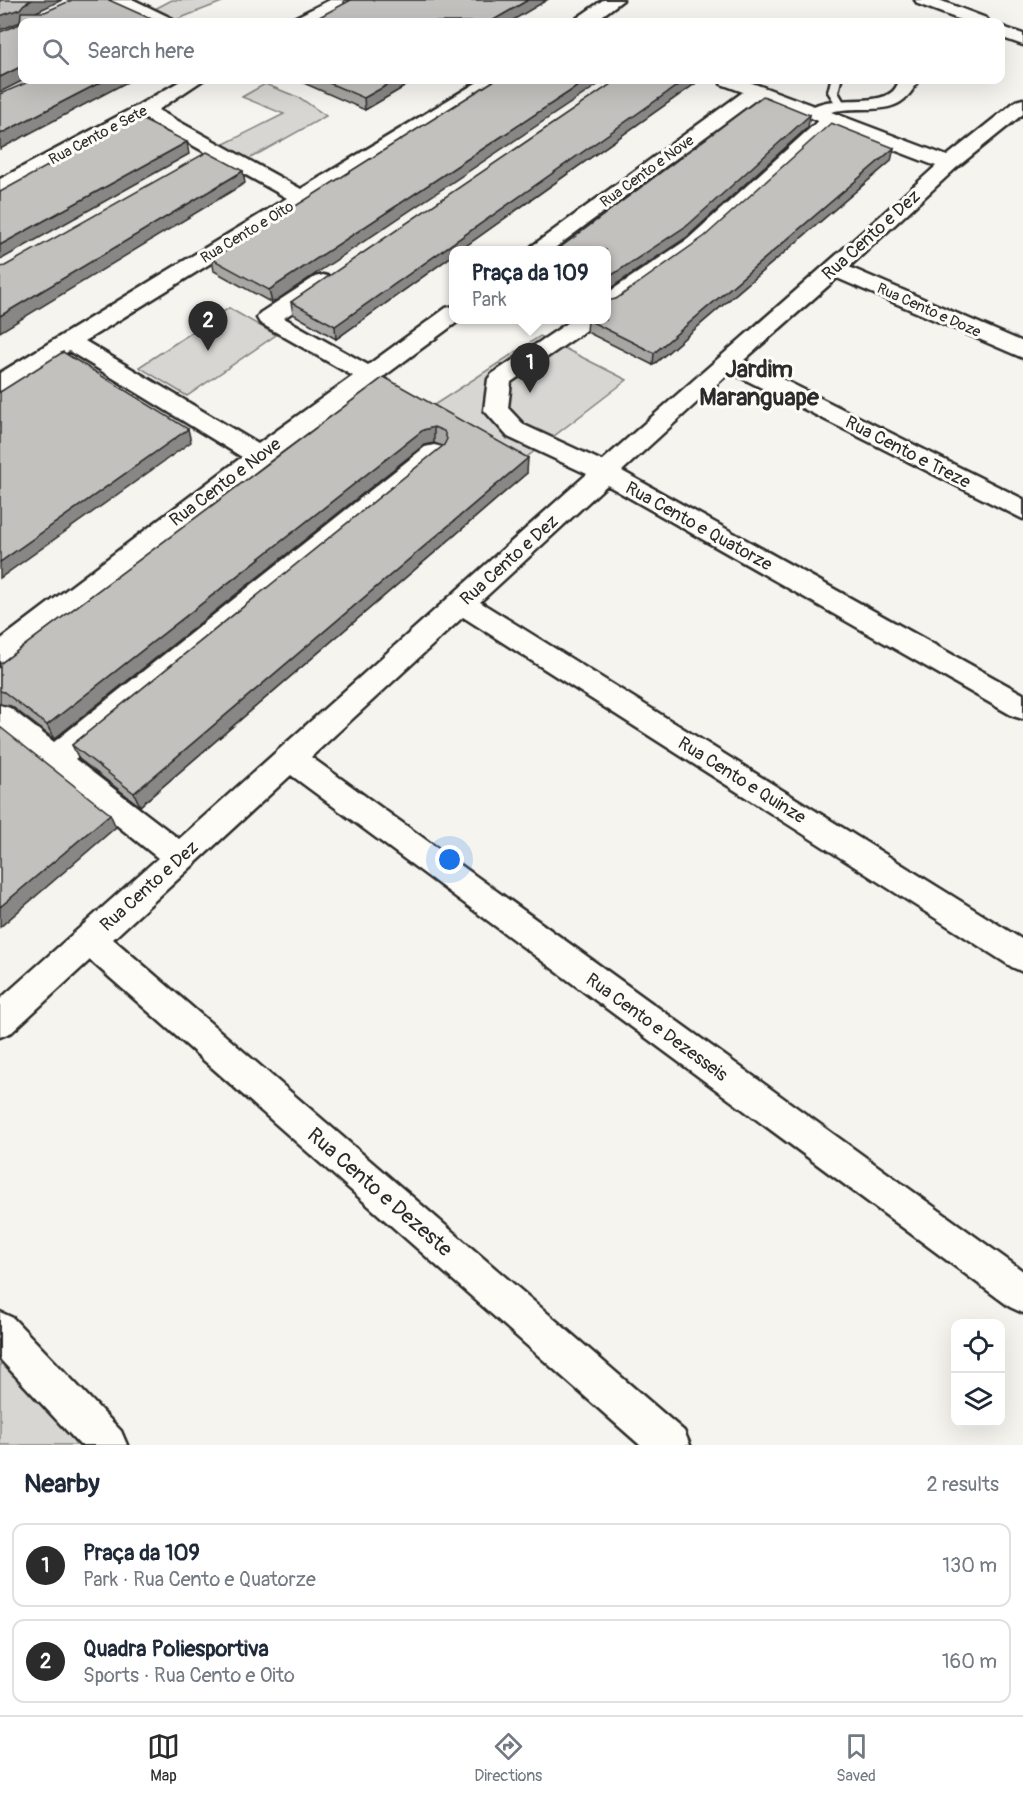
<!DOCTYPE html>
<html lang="en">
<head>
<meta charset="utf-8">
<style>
	body { margin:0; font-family:Pangolin,sans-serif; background:#f6f6f7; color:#1f2937 }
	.controls { position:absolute; right:18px; bottom:18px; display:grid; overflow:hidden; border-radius:12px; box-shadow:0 6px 24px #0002 }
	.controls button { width:54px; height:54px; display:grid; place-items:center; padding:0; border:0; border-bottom:2px solid #e0e1e3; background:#fff; color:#1f2937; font:30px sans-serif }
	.you { position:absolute; left:450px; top:860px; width:21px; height:21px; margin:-15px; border:4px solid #fff; border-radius:50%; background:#1a73e8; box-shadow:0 0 0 9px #1a73e833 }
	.badge { display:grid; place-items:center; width:39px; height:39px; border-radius:50%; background:#2b2b2b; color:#fff; font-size:20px; font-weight:700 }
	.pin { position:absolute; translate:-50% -50px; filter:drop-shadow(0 2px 3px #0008) }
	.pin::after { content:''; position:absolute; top:32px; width:21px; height:18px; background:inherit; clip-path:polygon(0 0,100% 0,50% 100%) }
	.popup { position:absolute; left:449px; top:246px; width:162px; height:78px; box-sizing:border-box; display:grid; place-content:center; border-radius:12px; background:#fff; filter:drop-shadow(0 2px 4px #0005); font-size:20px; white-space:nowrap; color:#747a83 }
	.popup b { font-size:22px; color:#1f2937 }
	.popup::after { content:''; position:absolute; left:50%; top:100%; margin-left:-12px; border:12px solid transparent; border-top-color:#fff }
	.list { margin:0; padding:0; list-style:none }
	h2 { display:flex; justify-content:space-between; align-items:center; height:78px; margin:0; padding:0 24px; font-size:26px }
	h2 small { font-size:20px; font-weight:400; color:#747a83 }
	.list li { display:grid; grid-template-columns:39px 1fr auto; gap:18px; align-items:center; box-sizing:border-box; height:84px; margin:0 12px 12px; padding:0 12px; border:2px solid #e0e1e3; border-radius:12px }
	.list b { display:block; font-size:22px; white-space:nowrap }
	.list p { margin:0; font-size:20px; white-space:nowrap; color:#747a83 }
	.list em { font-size:20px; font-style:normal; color:#747a83 }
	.icon { flex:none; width:33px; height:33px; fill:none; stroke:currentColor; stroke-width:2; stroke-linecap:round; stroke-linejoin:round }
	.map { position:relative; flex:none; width:1023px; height:1445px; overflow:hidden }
	.search { position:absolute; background:#fff; box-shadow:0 6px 24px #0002; left:18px; right:18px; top:18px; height:66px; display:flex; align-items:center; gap:15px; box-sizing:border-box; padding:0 21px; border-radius:12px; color:#747a83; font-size:22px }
	.sheet { height:270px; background:#fff }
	nav { display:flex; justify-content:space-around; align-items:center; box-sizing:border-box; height:84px; border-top:2px solid #e0e1e3; background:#fff; font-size:16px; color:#747a83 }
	nav a { display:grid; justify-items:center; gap:3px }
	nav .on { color:#2b2b2b }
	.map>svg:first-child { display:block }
	.green { fill:#d7d6d2; stroke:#81807e; stroke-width:1.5 }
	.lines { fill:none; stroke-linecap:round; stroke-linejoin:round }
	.service-casing { stroke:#2b2b2b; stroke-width:5 }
	.minor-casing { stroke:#2b2b2b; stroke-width:5 }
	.service { fill:#fdfcf7; fill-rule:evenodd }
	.minor { fill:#fdfcf7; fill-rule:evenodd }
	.wall { fill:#a7a6a3; stroke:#2b2b2b; stroke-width:1.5 }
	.shaded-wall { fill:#888785; stroke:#2b2b2b; stroke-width:1.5 }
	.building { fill:#c2c1be; stroke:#2b2b2b; stroke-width:1.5 }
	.labels { text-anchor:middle; stroke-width:6; stroke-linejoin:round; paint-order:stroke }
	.far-street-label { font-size:15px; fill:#2b2b2b; stroke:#fdfcf7 }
	.street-label { font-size:18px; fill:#2b2b2b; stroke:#fdfcf7 }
	.near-street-label { font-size:21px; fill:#2b2b2b; stroke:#fdfcf7 }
	.district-label { font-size:24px; font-weight:bold; fill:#2b2b2b; stroke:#fdfcf7 }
</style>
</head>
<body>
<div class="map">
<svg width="1023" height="1445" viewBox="0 0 1023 1445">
	<rect width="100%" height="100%" fill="#f5f4ef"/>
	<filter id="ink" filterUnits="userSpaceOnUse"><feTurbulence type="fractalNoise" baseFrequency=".0167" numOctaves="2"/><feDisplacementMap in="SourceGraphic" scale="12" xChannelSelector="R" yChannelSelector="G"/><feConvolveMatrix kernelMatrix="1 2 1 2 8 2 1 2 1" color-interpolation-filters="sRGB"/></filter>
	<g filter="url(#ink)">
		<path class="green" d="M 172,0 L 227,0 L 173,21 L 151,11 Z
			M 265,84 L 300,98 L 326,116 L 249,159 L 222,145 L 284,114 L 242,97 Z
			M 229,308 L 276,335 L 187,396 L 139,367 Z
			M 540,336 L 627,380 L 524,459 L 431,407 Z
			M 0,1321 L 105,1445 L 0,1445 Z"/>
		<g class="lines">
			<g class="service-casing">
				<path id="service" d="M 831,80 L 841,80 L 838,92 L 845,104 L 843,106 L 837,106 L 828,92 Z"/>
			</g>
			<g class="minor-casing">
				<path id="minor" d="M 111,0 L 134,0 L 171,18 L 174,22 L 152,22 L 114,4 Z
					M 330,0 L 352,0 L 349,4 L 312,22 L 291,22 L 294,18 Z
					M 603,0 L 623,0 L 594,22 L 575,22 L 577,18 Z
					M 915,0 L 939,0 L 986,18 L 989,22 L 966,22 L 918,4 Z
					M 1000,26 L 1023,34 L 1023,45 L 1000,37 Z
					M 182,80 L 203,80 L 158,110 L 301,189 L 481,80 L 502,80 L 500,84 L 85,341 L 258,444 L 353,376 L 260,323 L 257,318 L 260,313 L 315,277 L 323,275 L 331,277 L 334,282 L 331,287 L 284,318 L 368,365 L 446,308 L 454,306 L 454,320 L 460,320 L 268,462 L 10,663 L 0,666 L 0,640 L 242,457 L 69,351 L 8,388 L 0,391 L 0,373 L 287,198 L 144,118 L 0,193 L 0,179 L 137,106 Z
					M 719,80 L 744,80 L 814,106 C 836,95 876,106 892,92 C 896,89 898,83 900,80 L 918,80 C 899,122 866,103 831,112 L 947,156 L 1016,101 L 1023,99 L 1023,114 L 956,168 L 849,267 L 1023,342 L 1023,358 L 837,278 L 744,360 L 1023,499 L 1023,519 L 730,372 L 622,471 L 1023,694 L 1023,719 L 1013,716 L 607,485 L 480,602 L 1023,940 L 1023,972 L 1012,967 L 463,617 L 311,757 L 1023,1271 L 1023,1313 L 1010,1307 L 291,775 L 113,939 L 684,1431 L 690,1445 L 640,1445 L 90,960 L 12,1032 L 0,1037 L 0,999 L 158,858 L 0,732 L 0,705 L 10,708 L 54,742 L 425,447 L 434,445 L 443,447 L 446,453 L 443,459 L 75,759 L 179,839 L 587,474 L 508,437 L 484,410 L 488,379 L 492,374 L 572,320 L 597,320 L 594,325 L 511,382 L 508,408 L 524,425 L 602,461 C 713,362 826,266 936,166 L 834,127 L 702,247 L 614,310 L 606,312 L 606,294 L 688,239 L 818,121 L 758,98 L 552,250 L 529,250 L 532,246 L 743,92 L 721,84 Z
					M 0,1312 L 13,1318 L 121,1431 L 127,1445 L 80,1445 L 0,1359 Z"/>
			</g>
			<use href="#service" class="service"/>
			<use href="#minor" class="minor"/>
		</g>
		<path class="wall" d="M 344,0 L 547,0 L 344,4 Z
			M 297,80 L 416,80 L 365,110 Z
			M 495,80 L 272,303 L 214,271 L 212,259 Z
			M 617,80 L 697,80 L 696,83 L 460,250 L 453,250 L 453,255 L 336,339 L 293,314 L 291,302 Z
			M 891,161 L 653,365 L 587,332 L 588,320 L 616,299 Z
			M 384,377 L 527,473 L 140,806 L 79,759 L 72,745 L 443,446 L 434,443 L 424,445 L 54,739 L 11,706 L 0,704 L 0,664 Z"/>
		<path class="shaded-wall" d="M 32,0 L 62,0 L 27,16 L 23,21 L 0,30 L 0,16 Z
			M 528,0 L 547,0 L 510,22 L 490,22 Z
			M 22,66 L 22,80 L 24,80 L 0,92 L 0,77 Z
			M 105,80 L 131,80 L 0,149 L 0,134 Z
			M 396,80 L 416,80 L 365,110 L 364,98 Z
			M 587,80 L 605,80 L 272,303 L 269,290 Z
			M 685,80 L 697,80 L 696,83 L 460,250 L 453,250 L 453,255 L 336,339 L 335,326 Z
			M 810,115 L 808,127 L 687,237 L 606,291 L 606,279 Z
			M 187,142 L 189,154 L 0,260 L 0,245 Z
			M 894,148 L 891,161 L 653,365 L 654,353 Z
			M 243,171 L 245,183 L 0,332 L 0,316 Z
			M 434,427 L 434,443 L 424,445 L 54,739 L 47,725 L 423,430 Z
			M 188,429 L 191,442 L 0,578 L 0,562 Z
			M 528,458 L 527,473 L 140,806 L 134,793 Z
			M 110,814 L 116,827 L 0,927 L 0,907 Z"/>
		<path class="building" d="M 0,0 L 32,0 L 24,4 L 20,9 L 0,16 Z
			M 72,0 L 109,0 L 158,22 L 22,22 L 22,66 L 0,77 L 0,32 L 20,24 L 21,12 L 45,12 Z
			M 351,0 L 528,0 L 490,22 L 310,22 Z
			M 33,80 L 105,80 L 0,134 L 0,94 Z
			M 322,80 L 396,80 L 364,98 Z
			M 495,80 L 587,80 L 269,290 L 212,259 Z
			M 617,80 L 685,80 L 335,326 L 291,302 Z
			M 763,96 L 810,115 L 688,225 L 606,279 L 606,250 L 557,250 Z
			M 137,117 L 187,142 L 0,245 L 0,192 Z
			M 831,123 L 894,148 L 654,353 L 588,320 L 606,320 L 606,301 L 616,299 L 705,236 Z
			M 207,152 L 243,171 L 0,316 L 0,267 L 5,266 Z
			M 63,352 L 188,429 L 0,562 L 0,392 Z
			M 384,377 L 528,458 L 134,793 L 72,745 L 444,445 L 447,439 L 444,431 L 434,427 L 423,430 L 47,725 L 4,692 L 0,691 L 0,664 Z
			M 0,727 L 110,814 L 0,907 Z"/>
	</g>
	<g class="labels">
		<g class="far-street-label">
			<text transform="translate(98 135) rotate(-28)" y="5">Rua Cento e Sete</text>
			<text transform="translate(647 171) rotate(-36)" y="5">Rua Cento e Nove</text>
			<text transform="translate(247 232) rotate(-31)" y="5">Rua Cento e Oito</text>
			<text transform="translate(929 310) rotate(24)" y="5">Rua Cento e Doze</text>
		</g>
		<g class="street-label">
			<text transform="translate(871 235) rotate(-42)" y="6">Rua Cento e Dez</text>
			<text transform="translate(908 452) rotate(27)" y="6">Rua Cento e Treze</text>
			<text transform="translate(225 482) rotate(-37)" y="6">Rua Cento e Nove</text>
			<text transform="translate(699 526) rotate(29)" y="6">Rua Cento e Quatorze</text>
			<text transform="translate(509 560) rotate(-42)" y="6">Rua Cento e Dez</text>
			<text transform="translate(742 780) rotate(32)" y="6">Rua Cento e Quinze</text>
			<text transform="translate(149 886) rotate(-42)" y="6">Rua Cento e Dez</text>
			<text transform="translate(657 1027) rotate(36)" y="6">Rua Cento e Dezesseis</text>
		</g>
		<g class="near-street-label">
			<text transform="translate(380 1192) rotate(41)" y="7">Rua Cento e Dezeste</text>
		</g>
		<g class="district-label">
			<text x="759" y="377">Jardim<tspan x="759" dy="28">Maranguape</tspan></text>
		</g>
	</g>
</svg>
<div class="controls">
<button><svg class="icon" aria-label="locate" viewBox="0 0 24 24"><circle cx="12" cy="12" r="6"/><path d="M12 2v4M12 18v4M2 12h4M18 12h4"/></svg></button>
<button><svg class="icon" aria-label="layers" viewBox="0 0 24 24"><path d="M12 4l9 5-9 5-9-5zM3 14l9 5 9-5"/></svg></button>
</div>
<div class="you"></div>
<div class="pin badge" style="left:530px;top:393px">1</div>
<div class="popup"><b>Praça da 109</b>Park</div>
<div class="pin badge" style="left:208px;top:351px">2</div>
<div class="search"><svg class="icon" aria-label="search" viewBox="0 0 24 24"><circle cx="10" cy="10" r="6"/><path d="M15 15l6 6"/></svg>Search here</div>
</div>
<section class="sheet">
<h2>Nearby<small>2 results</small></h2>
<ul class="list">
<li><span class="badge">1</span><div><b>Praça da 109</b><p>Park · Rua Cento e Quatorze</p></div><em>130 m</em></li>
<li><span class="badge">2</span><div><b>Quadra Poliesportiva</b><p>Sports · Rua Cento e Oito</p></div><em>160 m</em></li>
</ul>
</section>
<nav>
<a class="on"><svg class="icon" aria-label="map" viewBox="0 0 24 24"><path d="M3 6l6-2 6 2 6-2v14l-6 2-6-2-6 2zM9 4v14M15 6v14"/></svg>Map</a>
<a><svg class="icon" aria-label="directions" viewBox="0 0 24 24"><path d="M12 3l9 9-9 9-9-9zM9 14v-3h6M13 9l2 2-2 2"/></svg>Directions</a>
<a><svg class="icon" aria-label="saved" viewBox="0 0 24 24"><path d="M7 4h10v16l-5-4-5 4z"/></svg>Saved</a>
</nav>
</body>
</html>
